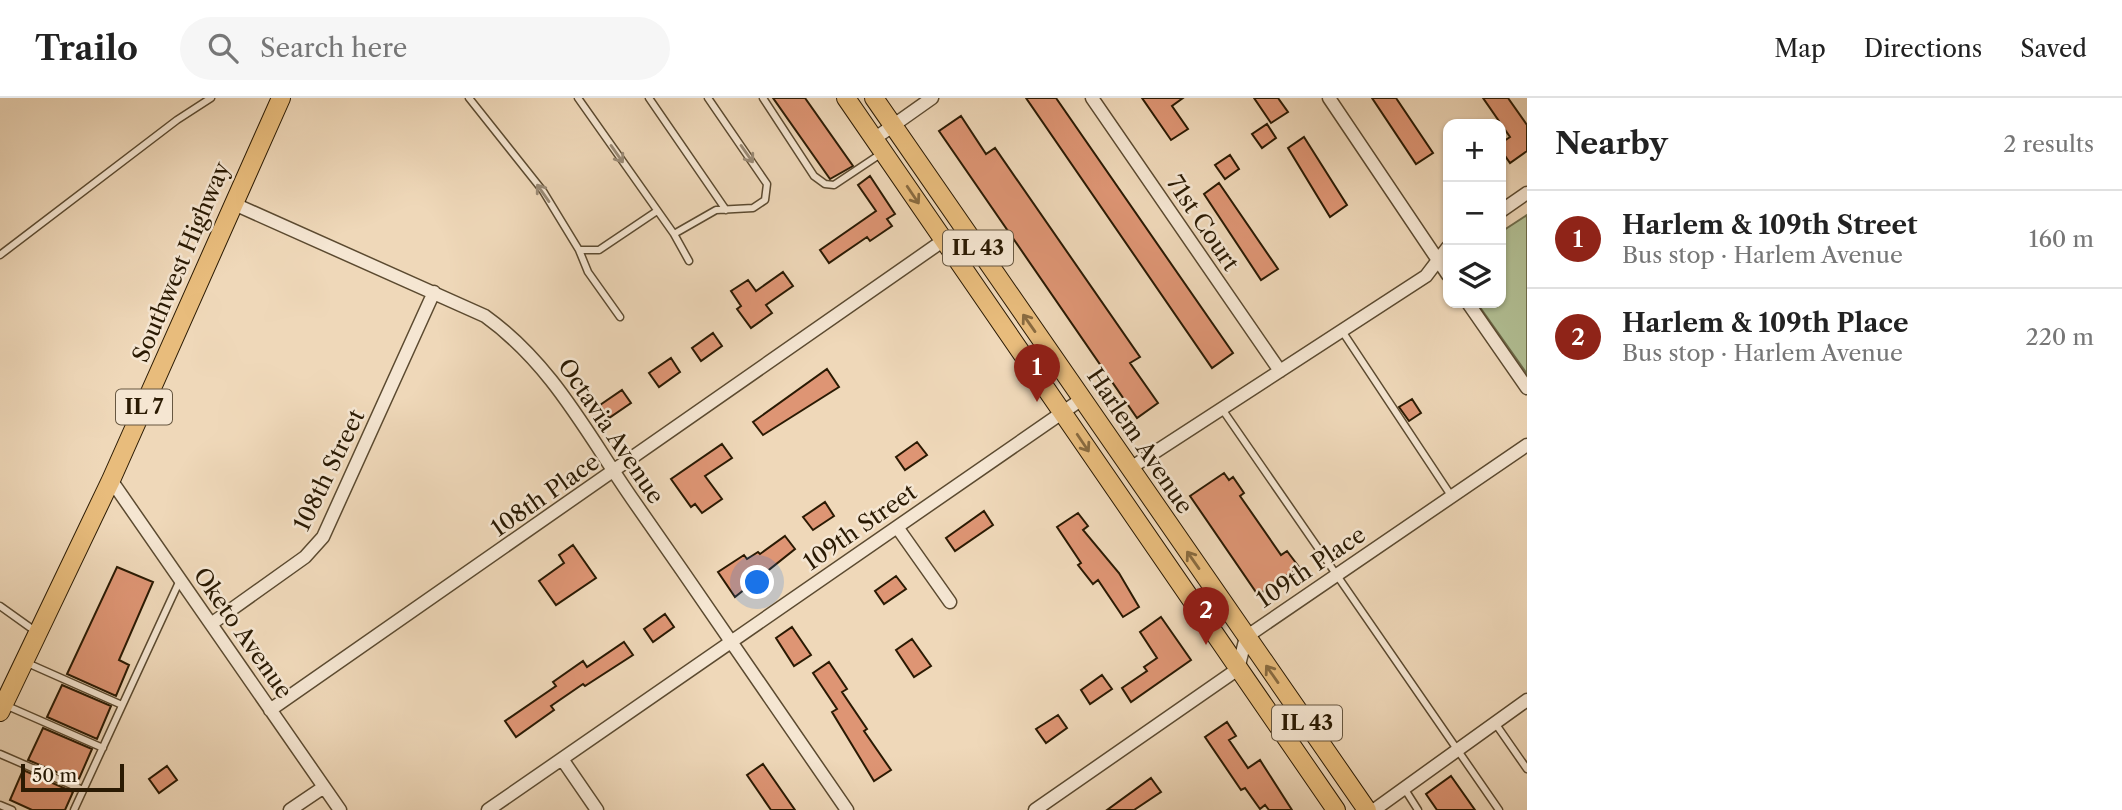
<!DOCTYPE html>
<html lang="en">
<head>
<meta charset="utf-8">
<style>
	body { margin:0; font-family:"Libre Caslon Text",serif; background:#f6f6f6; color:#222 }
	.controls { position:absolute; right:21px; top:21px; display:grid; overflow:hidden; border-radius:14px; box-shadow:0 2px 5px #0004 }
	.controls button { width:63px; height:63px; display:grid; place-items:center; padding:0; border:0; border-bottom:2px solid #e0e0e0; background:#fff; color:#222; font:35px sans-serif }
	.scale { position:absolute; left:21px; bottom:18px; width:103px; box-sizing:border-box; padding-left:7px; border:4px solid #2a1a03; border-top:0; font-size:19px; line-height:24px; white-space:nowrap; color:#2a1a03; -webkit-text-stroke:5px #f5e6d2; paint-order:stroke }
	.you { position:absolute; left:758px; top:485px; width:24px; height:24px; margin:-18px; border:5px solid #fff; border-radius:50%; background:#1a73e8; box-shadow:0 0 0 10px #1a73e833 }
	.badge { display:grid; place-items:center; width:46px; height:46px; border-radius:50%; background:#8f2418; color:#fff; font-size:23px; font-weight:700 }
	.pin { position:absolute; translate:-50% -58px; filter:drop-shadow(0 2px 4px #0008) }
	.pin::after { content:''; position:absolute; top:37px; width:24px; height:21px; background:inherit; clip-path:polygon(0 0,100% 0,50% 100%) }
	.list { margin:0; padding:0; list-style:none }
	h2 { display:flex; justify-content:space-between; align-items:center; height:91px; margin:0; padding:0 28px; font-size:30px }
	h2 small { font-size:23px; font-weight:400; color:#767676 }
	.list li { display:grid; grid-template-columns:46px 1fr auto; gap:21px; align-items:center; box-sizing:border-box; height:98px; padding:0 28px; border-top:2px solid #e0e0e0 }
	.list b { display:block; font-size:26px; white-space:nowrap }
	.list p { margin:0; font-size:23px; white-space:nowrap; color:#767676 }
	.list em { font-size:23px; font-style:normal; color:#767676 }
	.icon { flex:none; width:38px; height:38px; fill:none; stroke:currentColor; stroke-width:2; stroke-linecap:round; stroke-linejoin:round }
	.map { position:relative; flex:none; width:1527px; height:712px; overflow:hidden }
	header { display:flex; align-items:center; gap:42px; box-sizing:border-box; height:98px; padding:0 35px; background:#fff; border-bottom:2px solid #e0e0e0 }
	header strong { font-size:33px }
	nav { display:flex; gap:38px; margin-inline-start:auto; font-size:24px }
	.search { width:490px; height:63px; background:#f6f6f6; display:flex; align-items:center; gap:18px; box-sizing:border-box; padding:0 24px; border-radius:38px; color:#767676; font-size:26px }
	main { display:flex }
	aside { flex:1; background:#fff }
	.map>svg:first-child { display:block }
	.green { fill:#b2c095; stroke:#6e6d4c; stroke-width:2 }
	.building { fill:#de9574; stroke:#2a1a03; stroke-width:2 }
	.lines { fill:none; stroke-linecap:round; stroke-linejoin:round }
	.lane-casing { stroke:#5b4a30; stroke-width:9 }
	.street-casing { stroke:#5b4a30; stroke-width:15 }
	.primary-casing { stroke:#2a1a03; stroke-width:20 }
	.lane { stroke:#f5e6d2; stroke-width:6 }
	.street { stroke:#f5e6d2; stroke-width:12 }
	.primary { stroke:#e8bc7c; stroke-width:18 }
	.oneway { stroke:#9a8a75 }
	.oneway2 { stroke:#896b40 }
	.labels { text-anchor:middle; stroke-width:5; stroke-linejoin:round; paint-order:stroke }
	.shield { fill:#f5e6d2; stroke:#675741; stroke-width:2 }
	.shield-label { font-size:21px; font-weight:bold; fill:#2a1a03 }
	.street-label { font-size:23px; fill:#2a1a03; stroke:#f5e6d2 }
</style>
</head>
<body>
<header>
<strong>Trailo</strong>
<div class="search"><svg class="icon" aria-label="search" viewBox="0 0 24 24"><circle cx="10" cy="10" r="6"/><path d="M15 15l6 6"/></svg>Search here</div>
<nav><a>Map</a><a>Directions</a><a>Saved</a></nav>
</header>
<main>
<div class="map">
<svg width="1527" height="712" viewBox="0 0 1527 712">
	<rect width="100%" height="100%" fill="#efd8b9"/>
	<filter id="stains"><feTurbulence type="fractalNoise" baseFrequency=".00286" numOctaves="4"/><feColorMatrix values="0 0 0 0 .2 0 0 0 0 .09 0 0 0 0 .02 0 0 0 .5 -.17"/></filter>
	<radialGradient id="worn" r=".72"><stop offset=".6" stop-color="#630" stop-opacity="0"/><stop offset="1" stop-color="#630" stop-opacity=".3"/></radialGradient>
	<path class="green" d="M 1527,117 L 1527,276 L 1477,205 L 1501,205 L 1501,134 Z"/>
	<path class="building" d="M 773,0 L 805,0 L 853,68 L 830,81 Z
		M 1026,0 L 1056,0 L 1233,255 L 1212,270 Z
		M 1142,0 L 1183,0 L 1172,8 L 1188,31 L 1171,42 Z
		M 1254,0 L 1278,0 L 1288,14 L 1271,25 Z
		M 1372,0 L 1396,0 L 1433,55 L 1416,66 Z
		M 1483,0 L 1508,0 L 1527,27 L 1527,53 L 1510,65 L 1501,52 L 1501,45 L 1510,39 Z
		M 961,18 L 986,56 L 995,50 L 1140,259 L 1130,265 L 1158,305 L 1137,320 L 939,33 Z
		M 1267,26 L 1276,40 L 1262,50 L 1252,36 Z
		M 1304,39 L 1347,107 L 1330,119 L 1288,50 Z
		M 1230,57 L 1239,71 L 1225,81 L 1215,67 Z
		M 870,78 L 895,116 L 887,121 L 892,128 L 870,143 L 867,139 L 829,165 L 820,152 L 876,113 L 858,87 Z
		M 1219,85 L 1278,171 L 1261,182 L 1204,96 Z
		M 783,174 L 793,188 L 766,207 L 772,215 L 751,230 L 737,211 L 741,208 L 731,193 L 748,182 L 756,193 Z
		M 713,235 L 722,248 L 701,263 L 692,250 Z
		M 671,260 L 680,274 L 659,289 L 649,275 Z
		M 827,271 L 839,289 L 763,337 L 753,324 Z
		M 622,292 L 631,305 L 609,320 L 600,307 Z
		M 1412,301 L 1421,315 L 1409,323 L 1399,309 Z
		M 917,344 L 927,357 L 905,372 L 896,359 Z
		M 722,346 L 732,360 L 705,378 L 722,401 L 702,415 L 695,406 L 691,409 L 671,381 Z
		M 1224,375 L 1229,382 L 1233,379 L 1244,395 L 1240,398 L 1281,457 L 1287,453 L 1299,469 L 1258,497 L 1190,398 Z
		M 825,404 L 834,418 L 813,432 L 803,419 Z
		M 984,413 L 993,427 L 955,453 L 946,440 Z
		M 1078,415 L 1088,428 L 1083,432 L 1119,475 L 1139,509 L 1123,519 L 1098,482 L 1093,486 L 1078,467 L 1081,465 L 1057,429 Z
		M 785,438 L 795,451 L 735,499 L 718,474 L 744,457 L 747,461 L 758,454 L 760,456 Z
		M 573,447 L 596,480 L 556,507 L 539,483 L 564,465 L 559,457 Z
		M 117,469 L 153,484 L 119,562 L 129,567 L 116,598 L 67,576 Z
		M 896,478 L 906,491 L 884,506 L 875,493 Z
		M 665,516 L 674,529 L 653,544 L 644,531 Z
		M 1161,519 L 1191,562 L 1131,604 L 1122,590 L 1147,573 L 1144,569 L 1157,560 L 1140,534 Z
		M 792,529 L 811,557 L 794,568 L 776,540 Z
		M 912,541 L 931,568 L 914,579 L 896,552 Z
		M 624,544 L 633,557 L 585,588 L 583,586 L 551,608 L 554,612 L 516,639 L 505,623 L 556,588 L 553,584 L 583,563 L 587,569 Z
		M 829,564 L 847,591 L 842,594 L 867,631 L 864,633 L 891,672 L 874,683 L 832,614 L 837,611 L 813,575 Z
		M 1102,577 L 1112,591 L 1090,606 L 1081,592 Z
		M 62,587 L 111,608 L 97,641 L 47,619 Z
		M 1058,617 L 1067,630 L 1046,645 L 1036,631 Z
		M 1227,624 L 1236,638 L 1229,642 L 1248,670 L 1260,662 L 1292,712 L 1269,712 L 1265,707 L 1260,711 L 1245,690 L 1241,692 L 1205,639 Z
		M 43,630 L 92,651 L 78,683 L 28,662 Z
		M 763,666 L 795,712 L 771,712 L 747,677 Z
		M 167,668 L 177,682 L 159,695 L 149,681 Z
		M 23,672 L 73,694 L 65,712 L 32,712 L 10,702 Z
		M 1451,678 L 1475,712 L 1437,712 L 1426,696 Z
		M 1151,680 L 1161,694 L 1134,712 L 1107,712 Z"/>
	<g class="lines">
		<g class="lane-casing">
			<path id="lane" d="M 469,0 L 543,93 L 579,152 L 588,174 L 620,219
				M 578,0 L 674,136 L 689,163
				M 649,0 L 726,112
				M 763,0 L 814,78 L 825,86 L 834,87 L 882,55
				M 674,136 L 716,112 L 753,110 L 765,102 L 767,86 L 708,0
				M 579,152 L 599,152 L 657,113
				M 0,157 L 177,22 L 211,0
				M 1342,233 L 1452,399
				M 1222,311 L 1499,712
				M 0,508 L 35,533
				M 25,564 L 122,607
				M 5,607 L 103,650
				M 1495,625 L 1527,671
				M 0,656 L 83,692
				M 1404,690 L 1418,712
				M 0,707 L 12,712
				M 74,712 L 180,482"/>
		</g>
		<g class="street-casing">
			<path id="street" d="M 1092,0 L 1280,273
				M 1329,0 L 1448,177
				M 874,41 L 932,0
				M 232,105 L 485,218 C 553,267 587,336 633,402 C 705,505 776,609 847,712
				M 1501,113 L 1527,95
				M 1468,205 L 1527,290
				M 1129,371 L 1426,178 L 1448,149
				M 111,382 L 340,712
				M 897,429 L 950,504
				M 211,526 L 305,459 L 323,439 L 434,194
				M 270,612 L 944,142
				M 562,661 L 597,712
				M 290,712 L 324,689
				M 488,712 L 1082,301
				M 1035,712 L 1238,571 L 1246,539 L 1527,347
				M 1374,712 L 1527,602"/>
		</g>
		<g class="primary-casing">
			<path id="primary" d="M 846,0 L 1336,712
				M 874,0 L 1367,712
				M 0,614 L 111,382 L 281,0"/>
		</g>
		<use href="#lane" class="lane"/>
		<use href="#street" class="street"/>
		<use href="#primary" class="primary"/>
	</g>
	<defs><path id="oneway-shaft" d="M-6 0H5M1.5-3L5.5 0L1.5 3" fill="none" stroke-width="1.6" stroke-linecap="round" stroke-linejoin="round" transform="scale(1.75)"/></defs>
	<g class="oneway">
		<use href="#oneway-shaft" transform="translate(617 56) rotate(55)"/>
		<use href="#oneway-shaft" transform="translate(747 56) rotate(55)"/>
		<use href="#oneway-shaft" transform="translate(543 95) rotate(-125)"/>
	</g>
	<g class="oneway2">
		<use href="#oneway-shaft" transform="translate(913 97) rotate(56)"/>
		<use href="#oneway-shaft" transform="translate(1029 225) rotate(-125)"/>
		<use href="#oneway-shaft" transform="translate(1083 345) rotate(56)"/>
		<use href="#oneway-shaft" transform="translate(1193 462) rotate(-125)"/>
		<use href="#oneway-shaft" transform="translate(1272 576) rotate(-125)"/>
	</g>
	<g class="labels">
		<g class="shield">
			<rect x="943" y="132.5" width="70" height="35" rx="5"/>
			<rect x="116" y="291.5" width="56" height="35" rx="5"/>
			<rect x="1272" y="607.5" width="70" height="35" rx="5"/>
		</g>
		<g class="shield-label">
			<text x="978" y="157">IL 43</text>
			<text x="144" y="316">IL 7</text>
			<text x="1307" y="632">IL 43</text>
		</g>
		<g class="street-label">
			<text transform="translate(1203 125) rotate(56)" y="8">71st Court</text>
			<text transform="translate(181 164) rotate(-67)" y="8">Southwest Highway</text>
			<text transform="translate(611 333) rotate(56)" y="8">Octavia Avenue</text>
			<text transform="translate(1140 343) rotate(56)" y="8">Harlem Avenue</text>
			<text transform="translate(329 372) rotate(-64)" y="8">108th Street</text>
			<text transform="translate(545 397) rotate(-35)" y="8">108th Place</text>
			<text transform="translate(860 429) rotate(-35)" y="8">109th Street</text>
			<text transform="translate(1311 469) rotate(-34)" y="8">109th Place</text>
			<text transform="translate(243 535) rotate(55)" y="8">Oketo Avenue</text>
		</g>
	</g>
	<rect width="100%" height="100%" filter="url(#stains)"/>
	<rect width="100%" height="100%" fill="url(#worn)"/>
</svg>
<div class="controls">
<button>+</button>
<button>−</button>
<button><svg class="icon" aria-label="layers" viewBox="0 0 24 24"><path d="M12 4l9 5-9 5-9-5zM3 14l9 5 9-5"/></svg></button>
</div>
<div class="scale">50 m</div>
<div class="you"></div>
<div class="pin badge" style="left:1037px;top:304px">1</div>
<div class="pin badge" style="left:1206px;top:547px">2</div>
</div>
<aside>
<h2>Nearby<small>2 results</small></h2>
<ul class="list">
<li><span class="badge">1</span><div><b>Harlem &amp; 109th Street</b><p>Bus stop · Harlem Avenue</p></div><em>160 m</em></li>
<li><span class="badge">2</span><div><b>Harlem &amp; 109th Place</b><p>Bus stop · Harlem Avenue</p></div><em>220 m</em></li>
</ul>
</aside>
</main>
</body>
</html>
